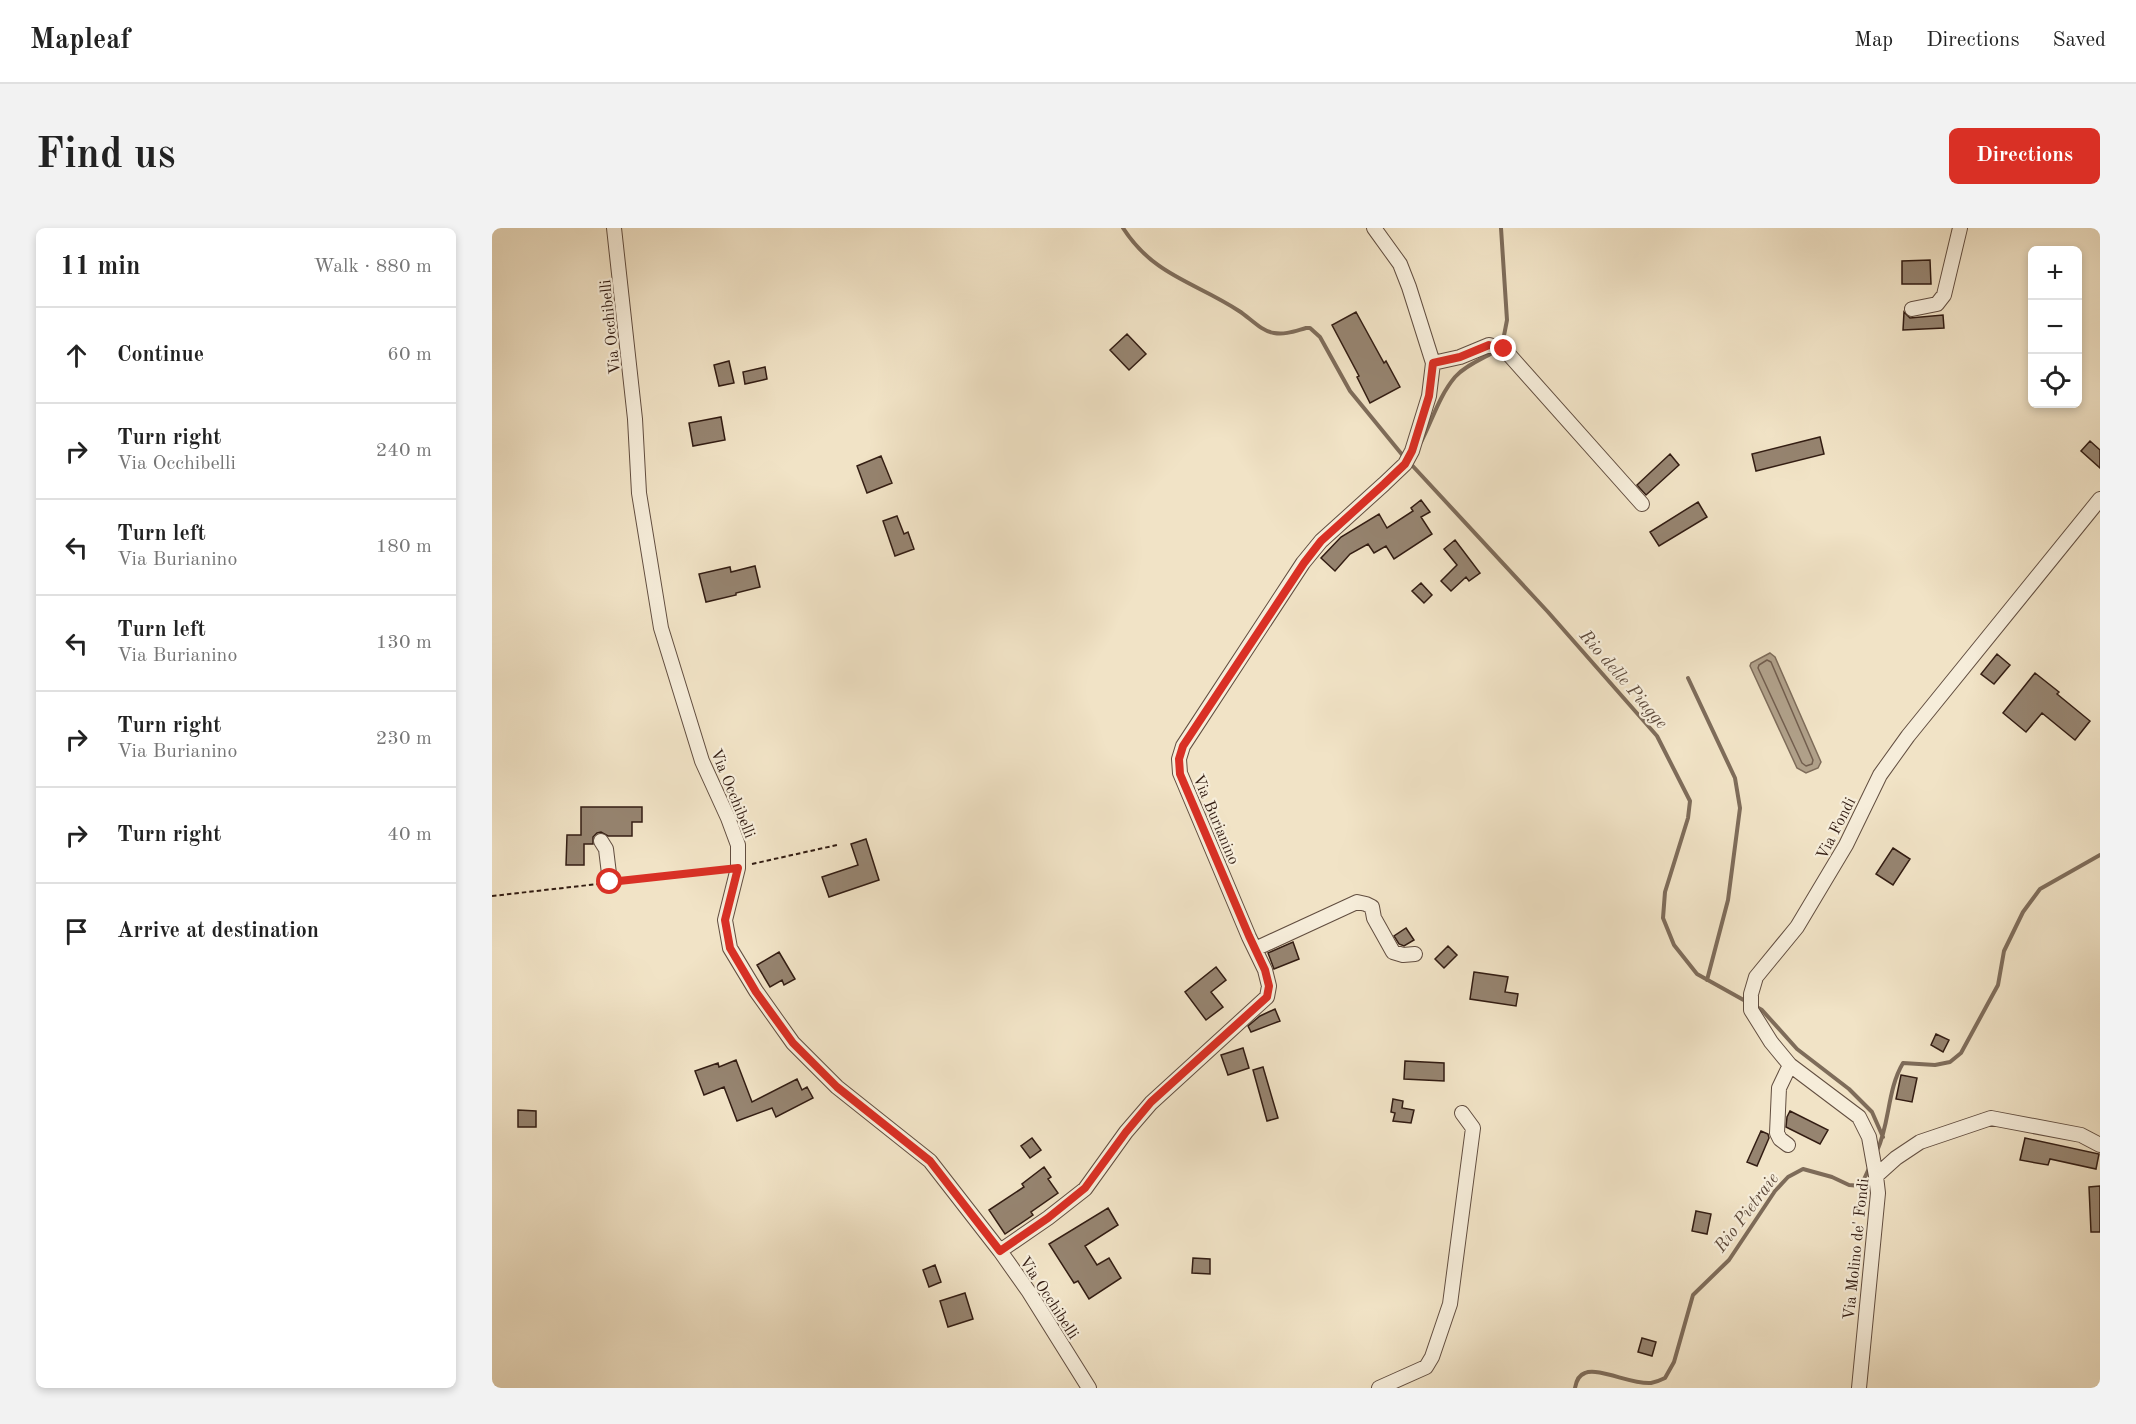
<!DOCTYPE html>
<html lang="en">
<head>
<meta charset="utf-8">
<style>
	body { margin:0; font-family:"Old Standard TT",serif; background:#f2f2f2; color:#222 }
	.controls { position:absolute; right:18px; top:18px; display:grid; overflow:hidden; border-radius:9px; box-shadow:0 3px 9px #0003 }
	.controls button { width:54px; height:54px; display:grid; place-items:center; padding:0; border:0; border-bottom:2px solid #e0e0e0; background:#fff; color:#222; font:30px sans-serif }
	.stop { position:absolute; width:18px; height:18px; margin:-14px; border:4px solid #d93025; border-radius:50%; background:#fff }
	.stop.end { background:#d93025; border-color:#fff; box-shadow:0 2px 6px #0008 }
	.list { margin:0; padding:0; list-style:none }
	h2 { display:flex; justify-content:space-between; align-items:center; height:78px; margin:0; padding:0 24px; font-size:26px }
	h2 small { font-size:20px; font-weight:400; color:#767676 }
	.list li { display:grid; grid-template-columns:39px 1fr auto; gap:18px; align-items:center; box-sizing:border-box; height:96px; padding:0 24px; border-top:2px solid #e0e0e0 }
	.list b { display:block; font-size:22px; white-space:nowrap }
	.list p { margin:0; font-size:20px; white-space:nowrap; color:#767676 }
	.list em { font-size:20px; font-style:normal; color:#767676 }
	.icon { flex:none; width:33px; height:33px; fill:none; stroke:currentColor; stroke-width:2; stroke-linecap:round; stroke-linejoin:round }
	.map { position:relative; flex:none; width:1608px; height:1160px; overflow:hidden; border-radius:9px }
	header { display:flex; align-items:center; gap:36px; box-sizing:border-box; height:84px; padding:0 30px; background:#fff; border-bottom:2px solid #e0e0e0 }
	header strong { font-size:28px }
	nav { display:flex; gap:33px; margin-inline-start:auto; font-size:21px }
	.intro { display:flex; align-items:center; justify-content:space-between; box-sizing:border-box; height:144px; padding:0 36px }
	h1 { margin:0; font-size:42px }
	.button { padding:15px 27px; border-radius:9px; background:#d93025; color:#fff; font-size:21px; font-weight:700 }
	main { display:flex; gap:36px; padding:0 36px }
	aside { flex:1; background:#fff; border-radius:9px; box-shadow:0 3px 9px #0003 }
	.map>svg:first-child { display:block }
	.water { fill:#b0a089; stroke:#7e6c5a; stroke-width:1.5 }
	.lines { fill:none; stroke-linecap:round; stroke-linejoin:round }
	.shore { stroke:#725e4e; stroke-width:1.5 }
	.stream { stroke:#7e6c5a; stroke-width:4 }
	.building { fill:#968470; stroke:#331d13; stroke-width:1.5 }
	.minor-casing { stroke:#624e40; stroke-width:16 }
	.path { stroke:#331d13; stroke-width:2; stroke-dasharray:4.5 3; stroke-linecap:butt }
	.minor { stroke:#f6edda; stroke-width:14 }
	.route { stroke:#d93025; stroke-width:8 }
	.labels { text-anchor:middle; stroke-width:4.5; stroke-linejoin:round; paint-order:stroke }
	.street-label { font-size:16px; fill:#331d13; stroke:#f6edda }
	.water-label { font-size:18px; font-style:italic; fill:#5f4b3c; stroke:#f6edda }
</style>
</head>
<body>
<header>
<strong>Mapleaf</strong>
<nav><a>Map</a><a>Directions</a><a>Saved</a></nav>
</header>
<div class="intro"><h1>Find us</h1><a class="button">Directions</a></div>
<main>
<aside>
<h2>11 min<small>Walk · 880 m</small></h2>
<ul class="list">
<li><svg class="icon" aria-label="ahead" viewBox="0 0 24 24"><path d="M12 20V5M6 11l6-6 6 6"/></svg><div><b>Continue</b></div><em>60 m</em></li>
<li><svg class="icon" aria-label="right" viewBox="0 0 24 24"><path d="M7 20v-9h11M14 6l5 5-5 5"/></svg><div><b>Turn right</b><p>Via Occhibelli</p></div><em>240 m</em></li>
<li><svg class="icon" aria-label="left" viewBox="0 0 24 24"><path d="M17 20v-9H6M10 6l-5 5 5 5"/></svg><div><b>Turn left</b><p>Via Burianino</p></div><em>180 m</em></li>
<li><svg class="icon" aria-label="left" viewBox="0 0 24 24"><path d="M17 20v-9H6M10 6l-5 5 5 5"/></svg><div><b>Turn left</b><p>Via Burianino</p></div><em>130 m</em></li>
<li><svg class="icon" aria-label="right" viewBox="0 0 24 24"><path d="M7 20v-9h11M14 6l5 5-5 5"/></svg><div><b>Turn right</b><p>Via Burianino</p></div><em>230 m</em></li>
<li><svg class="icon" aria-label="right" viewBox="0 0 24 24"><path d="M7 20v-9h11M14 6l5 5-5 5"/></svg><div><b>Turn right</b></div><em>40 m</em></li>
<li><svg class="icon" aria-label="arrive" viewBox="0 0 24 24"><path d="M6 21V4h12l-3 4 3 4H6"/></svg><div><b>Arrive at destination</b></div></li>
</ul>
</aside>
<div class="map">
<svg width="1608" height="1160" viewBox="0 0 1608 1160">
	<rect width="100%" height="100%" fill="#f1e3c6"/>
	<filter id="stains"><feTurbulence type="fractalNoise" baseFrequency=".00333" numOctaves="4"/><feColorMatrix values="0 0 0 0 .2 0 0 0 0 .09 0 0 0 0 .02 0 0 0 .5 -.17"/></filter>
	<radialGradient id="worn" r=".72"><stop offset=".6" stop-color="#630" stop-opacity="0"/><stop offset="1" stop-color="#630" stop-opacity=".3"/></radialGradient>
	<path class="water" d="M 1278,425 L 1283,429 L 1329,534 L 1326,540 L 1314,545 L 1305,540 L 1258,438 L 1259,435 Z"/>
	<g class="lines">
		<path class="shore" d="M 1275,432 L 1279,434 L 1321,532 L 1320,536 L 1314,538 L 1310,535 L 1266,440 L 1267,437 Z"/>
		<path class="stream" d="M 631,0 C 662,48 703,54 747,83 C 758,90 769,103 782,105 C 793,107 803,103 814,100 L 818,100 L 828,109 L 858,163 L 912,229
			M 1009,0 L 1015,92 L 1010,118
			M 929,214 C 940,193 947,168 963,149 C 974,137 990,131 1004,123
			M 917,234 L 1056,384 L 1165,508 L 1198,573 L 1196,590 L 1173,664 L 1171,690 L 1182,717 L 1205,746 L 1257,775
			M 1196,450 L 1243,550 L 1248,580 L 1236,672 L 1215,752
			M 1263,778 L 1270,782 L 1305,821 L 1357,861 L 1380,884 L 1391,909
			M 1385,923 C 1398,895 1395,862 1411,835 L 1443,837 L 1458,834 L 1469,825 L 1506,757 L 1512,723 L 1531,684 L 1548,661 L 1608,627
			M 1083,1160 C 1084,1154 1087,1147 1093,1145 C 1106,1139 1141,1157 1159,1155 C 1164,1154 1169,1152 1173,1150 L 1182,1134 L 1201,1067 L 1237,1032 L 1283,963 L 1296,949 L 1311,941 L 1340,949 L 1357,957 L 1369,958 L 1378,938"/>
	</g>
	<path class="building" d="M 1438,32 L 1439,56 L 1410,56 L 1410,33 Z
		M 864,84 L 892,135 L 894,133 L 908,159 L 878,175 L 865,149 L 867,148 L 840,97 Z
		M 1412,84 L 1418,90 L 1451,87 L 1452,100 L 1411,102 Z
		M 635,106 L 654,126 L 637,142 L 618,122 Z
		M 237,133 L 242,155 L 227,158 L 222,137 Z
		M 273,139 L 275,151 L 253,156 L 251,144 Z
		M 229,189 L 233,212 L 201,218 L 197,195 Z
		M 1328,209 L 1332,226 L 1264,243 L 1260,226 Z
		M 1598,213 L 1608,222 L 1608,240 L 1589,223 Z
		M 1178,226 L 1187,237 L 1154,267 L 1145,257 Z
		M 389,228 L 400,255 L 375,265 L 365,238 Z
		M 929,272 L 938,284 L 929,289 L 940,306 L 902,331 L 894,318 L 882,325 L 876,316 L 858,326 L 843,343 L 829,330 L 849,309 L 887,286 L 895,300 L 921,283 L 919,280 Z
		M 1206,274 L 1215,289 L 1167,318 L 1158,304 Z
		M 405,288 L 412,306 L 416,304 L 422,321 L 403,328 L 391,293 Z
		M 963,312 L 988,345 L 977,353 L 974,349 L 959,363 L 949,353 L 965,337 L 952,321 Z
		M 263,338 L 268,359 L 244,365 L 244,367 L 214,374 L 207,346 L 238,339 L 239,344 Z
		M 929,355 L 940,367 L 932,375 L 920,363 Z
		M 1505,426 L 1518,437 L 1502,456 L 1489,446 Z
		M 1543,445 L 1567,464 L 1565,466 L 1598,493 L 1583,512 L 1550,485 L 1534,504 L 1511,485 Z
		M 89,579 L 150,579 L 150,594 L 140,594 L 140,608 L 116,608 L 109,604 L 105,605 L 101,609 L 101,616 L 92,616 L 92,637 L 74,637 L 75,607 L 89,607 Z
		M 374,611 L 387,652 L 337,669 L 330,649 L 366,637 L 359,616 Z
		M 1401,620 L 1418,631 L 1401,657 L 1384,646 Z
		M 914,700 L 922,712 L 912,718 L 907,716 L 902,708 Z
		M 801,714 L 807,731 L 782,741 L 776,725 Z
		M 956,718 L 965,727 L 952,740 L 943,731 Z
		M 287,724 L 303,751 L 292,757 L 290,752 L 278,759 L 265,737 Z
		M 724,739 L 734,752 L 719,764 L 731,779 L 714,792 L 693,764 Z
		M 982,744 L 1016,749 L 1013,764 L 1026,766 L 1024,778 L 978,771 Z
		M 783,781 L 788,793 L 759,804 L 756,798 L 768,788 Z
		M 1444,806 L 1457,812 L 1451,824 L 1439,817 Z
		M 751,820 L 757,840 L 736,847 L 729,827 Z
		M 244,832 L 260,874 L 305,851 L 310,862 L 315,859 L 321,870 L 284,889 L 280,880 L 245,893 L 232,859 L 212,867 L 203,843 L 226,835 L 227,839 Z
		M 913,833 L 952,835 L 952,853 L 912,851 Z
		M 771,839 L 786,890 L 775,893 L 761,842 Z
		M 1409,847 L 1425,850 L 1420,874 L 1404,871 Z
		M 901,871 L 911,873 L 910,880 L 922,882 L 919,895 L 901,893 L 903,885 L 899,884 Z
		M 26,882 L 44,883 L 44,899 L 26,899 Z
		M 1298,883 L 1336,902 L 1328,916 L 1294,899 L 1295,889 Z
		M 1269,903 L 1276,906 L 1277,910 L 1265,938 L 1255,934 Z
		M 540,910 L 549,922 L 538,930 L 529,918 Z
		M 1533,910 L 1607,926 L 1604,941 L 1558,931 L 1556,937 L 1528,932 Z
		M 552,939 L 559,949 L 556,951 L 566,965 L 539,984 L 541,987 L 513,1006 L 497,982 L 532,959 L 530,956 Z
		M 1608,958 L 1608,1004 L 1599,1004 L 1597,959 Z
		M 616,980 L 626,997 L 593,1018 L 605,1037 L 617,1030 L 629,1050 L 597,1071 L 586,1053 L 582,1055 L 557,1016 Z
		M 1204,983 L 1219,986 L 1215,1006 L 1200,1003 Z
		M 701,1030 L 718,1031 L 718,1046 L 700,1045 Z
		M 443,1037 L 449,1054 L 437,1059 L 431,1042 Z
		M 473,1065 L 481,1091 L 456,1099 L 448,1073 Z
		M 1150,1110 L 1164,1114 L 1160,1128 L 1146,1124 Z"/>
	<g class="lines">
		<g class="minor-casing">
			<path id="minor" d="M 122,0 L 143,191 L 147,265 L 169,400 L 210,533 L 236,590 L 246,617 L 246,640 L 233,692 L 238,720 L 264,763 L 301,815 L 345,859 L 438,933 L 508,1023 L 537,1064 L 597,1160
				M 1420,81 L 1445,76 L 1452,67 L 1468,0
				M 941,135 L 968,129 L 997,117 L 1012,121 L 1150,276
				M 109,613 L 114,621 L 118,654
				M 763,721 L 865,674 L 874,676 L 880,679 L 882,690 L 901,724 L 911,727 L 923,726
				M 1296,917 L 1288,911 L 1285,905 L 1287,860 L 1298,837
				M 1384,948 L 1377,909 L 1367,889 L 1298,837 L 1279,814 L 1259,782 L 1259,766 L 1264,749 L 1305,699 L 1354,617 L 1388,547 L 1416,508 L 1608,271
				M 508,1023 L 556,990 L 593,961 L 634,904 L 659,875 L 775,769 L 777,758 L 773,742 L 757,709 L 688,545 L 687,531 L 691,518 L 811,335 L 829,313 L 892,256 L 913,236 L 920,223 L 937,168 L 941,135 L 917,59 L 908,36 L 882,0
				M 887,1160 L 934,1139 L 940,1129 L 958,1076 L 981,900 L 970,885
				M 1367,1160 L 1386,965 L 1384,948 L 1404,930 L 1428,914 L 1499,890 L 1589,907 L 1608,917"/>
		</g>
		<path class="path" d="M 260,636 L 345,617
			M 132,653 L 231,641
			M 0,668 L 106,656"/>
		<use href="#minor" class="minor"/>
	</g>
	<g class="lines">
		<path class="route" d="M 118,654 L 246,640 L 233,692 L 238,720 L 264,764 L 301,815 L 345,859 L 438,933 L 508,1023 L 556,990 L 593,960 L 634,904 L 659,874 L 775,769 L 777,758 L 773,742 L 757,708 L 688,546 L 687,531 L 691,518 L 812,335 L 829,313 L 892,256 L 913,236 L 920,223 L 937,168 L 941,135 L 968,129 L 997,117 L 1012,121"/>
	</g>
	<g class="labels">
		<g class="street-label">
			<text transform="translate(117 99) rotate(-96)" y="6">Via Occhibelli</text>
			<text transform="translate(242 565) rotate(68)" y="6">Via Occhibelli</text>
			<text transform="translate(725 591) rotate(67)" y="6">Via Burianino</text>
			<text transform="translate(1343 600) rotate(-63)" y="6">Via Fondi</text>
			<text transform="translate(1363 1021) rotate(-84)" y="6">Via Molino de' Fondi</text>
			<text transform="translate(558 1069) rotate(57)" y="6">Via Occhibelli</text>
		</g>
		<g class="water-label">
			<text transform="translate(1132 451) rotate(49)" y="6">Rio delle Piagge</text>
			<text transform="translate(1254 984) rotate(-53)" y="6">Rio Pietraie</text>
		</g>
	</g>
	<rect width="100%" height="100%" filter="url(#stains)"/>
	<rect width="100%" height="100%" fill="url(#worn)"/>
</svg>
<div class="controls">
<button>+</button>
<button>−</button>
<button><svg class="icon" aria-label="locate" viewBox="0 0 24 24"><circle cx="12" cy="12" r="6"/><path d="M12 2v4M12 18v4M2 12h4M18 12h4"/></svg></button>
</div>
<div class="stop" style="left:118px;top:654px"></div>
<div class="stop end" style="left:1012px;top:121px"></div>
</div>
</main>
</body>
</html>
